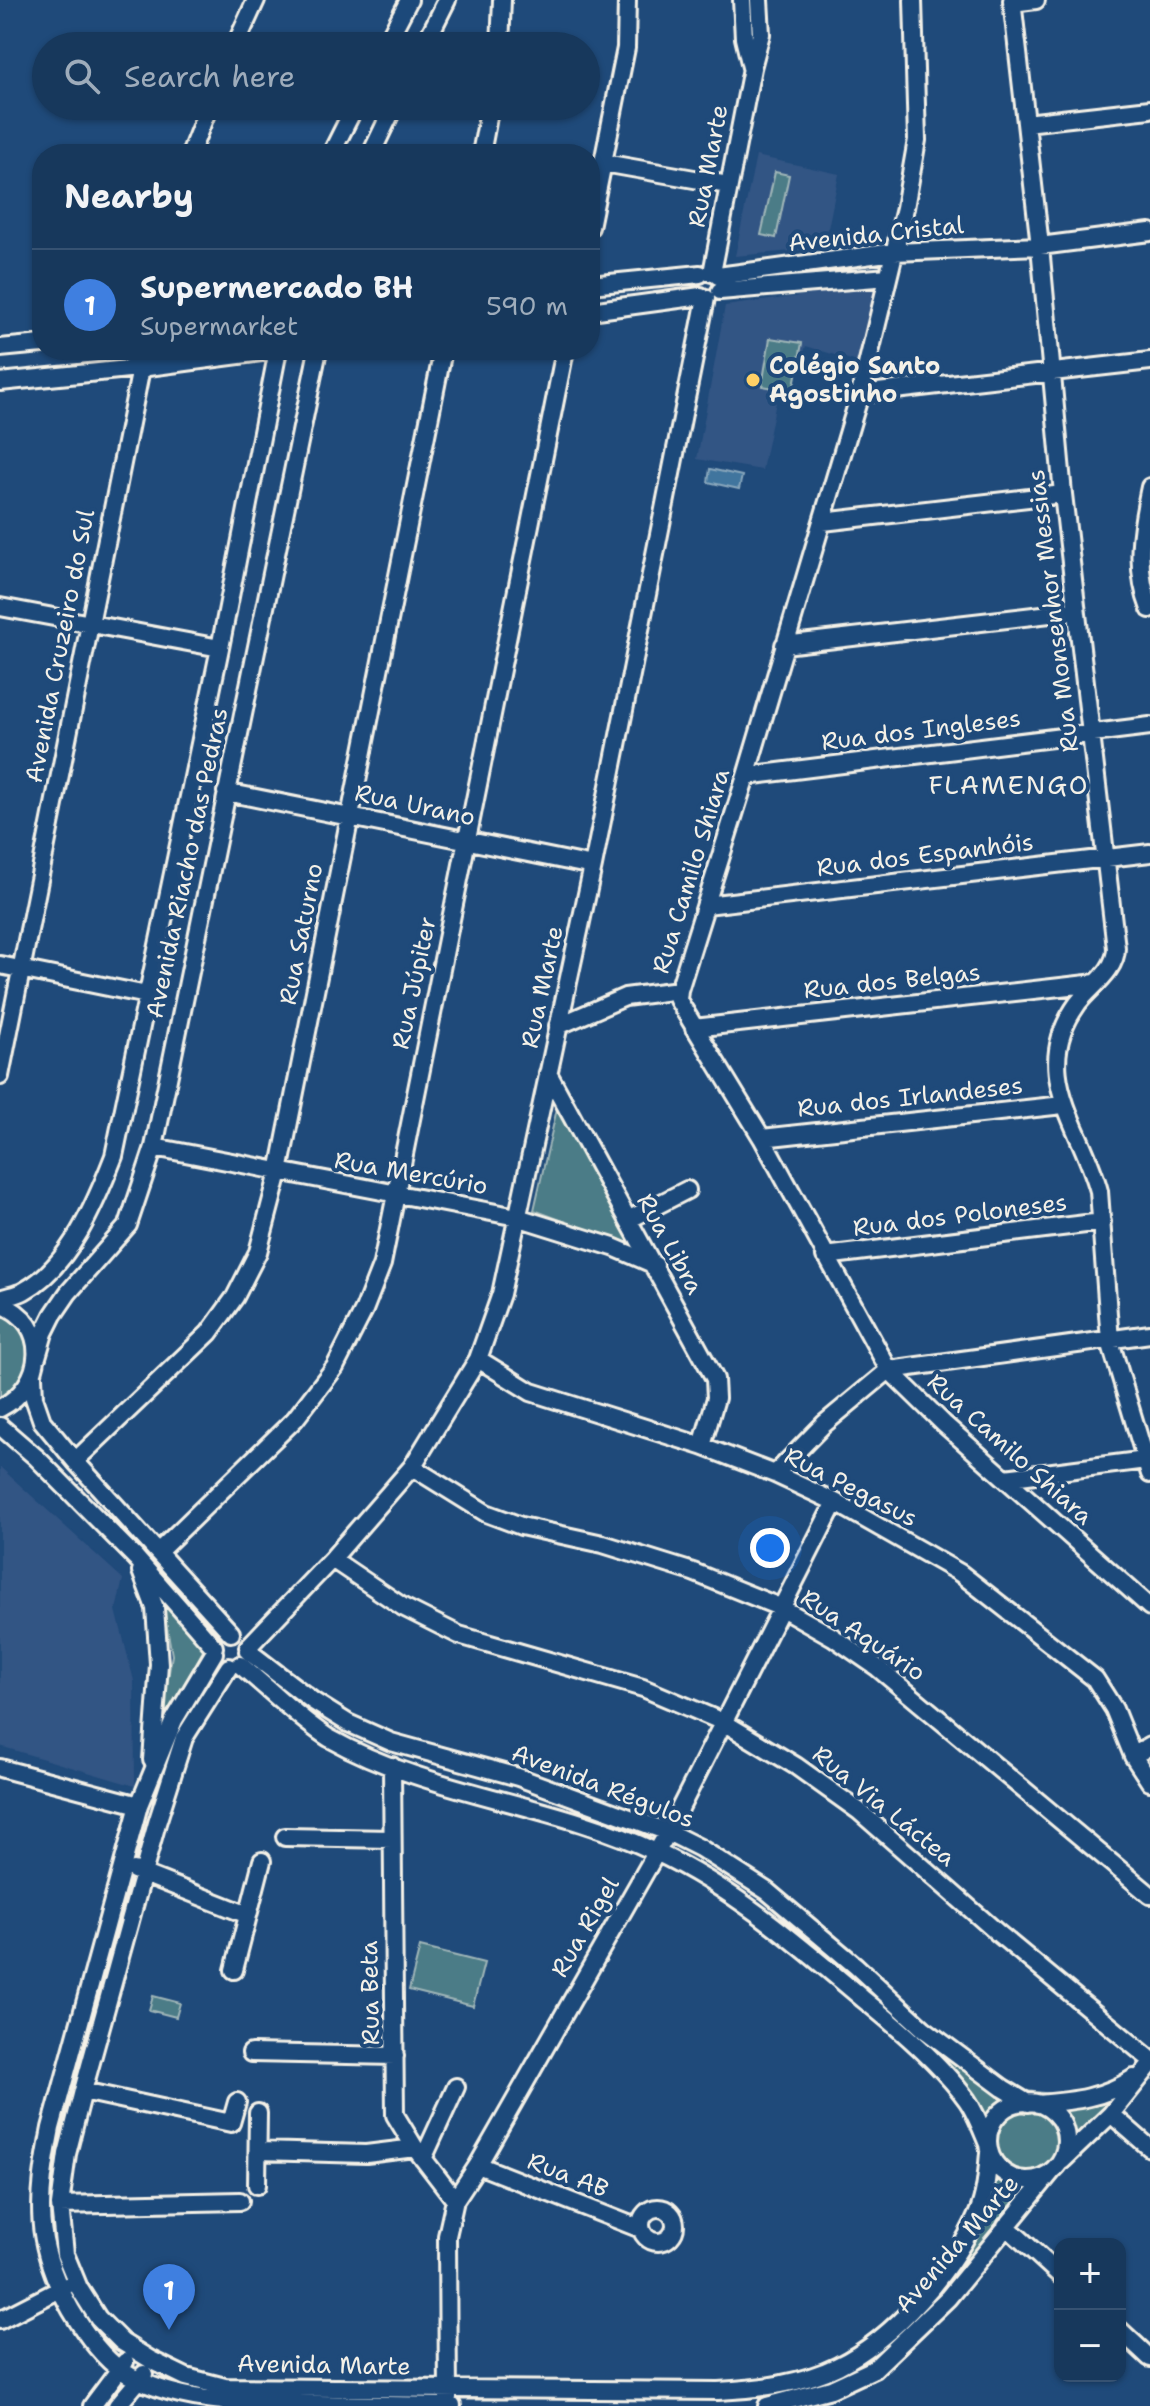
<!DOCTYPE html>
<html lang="en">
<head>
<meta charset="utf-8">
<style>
	body { margin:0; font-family:"Shantell Sans",sans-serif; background:#244365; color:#f1f3f6 }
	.controls { position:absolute; right:24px; bottom:24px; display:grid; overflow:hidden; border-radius:16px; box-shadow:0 2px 6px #0004 }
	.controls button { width:72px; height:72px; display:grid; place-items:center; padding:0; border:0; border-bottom:2px solid #365272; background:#17385c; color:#f1f3f6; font:40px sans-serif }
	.you { position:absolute; left:770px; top:1548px; width:28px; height:28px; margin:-20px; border:6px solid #fff; border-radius:50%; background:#1a73e8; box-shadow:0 0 0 12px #1a73e833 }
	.badge { display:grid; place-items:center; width:52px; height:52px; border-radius:50%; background:#e797bd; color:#fff; font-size:26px; font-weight:700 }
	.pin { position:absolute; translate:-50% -66px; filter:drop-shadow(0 2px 4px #0008) }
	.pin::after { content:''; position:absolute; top:42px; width:28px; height:24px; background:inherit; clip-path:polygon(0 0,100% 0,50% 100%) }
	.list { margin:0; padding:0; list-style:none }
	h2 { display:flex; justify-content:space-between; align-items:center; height:104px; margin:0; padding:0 32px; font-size:34px }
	h2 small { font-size:26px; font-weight:400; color:#9eacbb }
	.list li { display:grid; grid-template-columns:52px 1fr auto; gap:24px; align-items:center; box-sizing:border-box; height:112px; padding:0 32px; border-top:2px solid #365272 }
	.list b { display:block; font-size:30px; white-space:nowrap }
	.list p { margin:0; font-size:26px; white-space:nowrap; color:#9eacbb }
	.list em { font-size:26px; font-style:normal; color:#9eacbb }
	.icon { flex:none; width:44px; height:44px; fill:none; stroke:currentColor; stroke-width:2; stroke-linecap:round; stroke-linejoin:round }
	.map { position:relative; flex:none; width:1150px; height:2406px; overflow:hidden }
	.search { position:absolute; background:#17385c; box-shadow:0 2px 6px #0004; left:32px; top:32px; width:568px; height:88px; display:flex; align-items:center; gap:20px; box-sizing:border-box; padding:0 28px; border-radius:44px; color:#9eacbb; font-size:30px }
	.panel { position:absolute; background:#17385c; box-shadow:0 2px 6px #0004; left:32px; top:144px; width:568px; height:216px; border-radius:32px }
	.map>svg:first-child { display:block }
	.built { fill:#335584 }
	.green { fill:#4c7c87; stroke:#a0b6b8; stroke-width:2 }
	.water { fill:#41759e; stroke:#89a7bc; stroke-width:2 }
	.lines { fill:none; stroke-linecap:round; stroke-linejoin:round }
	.minor-casing { stroke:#f4f1e8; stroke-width:22 }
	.minor { stroke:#1f4a7a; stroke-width:16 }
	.poi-dot { fill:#ffd166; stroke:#1f4a7a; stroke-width:3 }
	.labels { text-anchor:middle; stroke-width:8; stroke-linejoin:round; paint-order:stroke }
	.street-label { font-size:24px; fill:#f4f1e8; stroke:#1f4a7a }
	.poi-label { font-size:24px; font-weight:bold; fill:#f4f1e8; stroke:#1f4a7a; text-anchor:start }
	.neighbourhood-label { font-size:26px; letter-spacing:2px; fill:#f4f1e8; stroke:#1f4a7a }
</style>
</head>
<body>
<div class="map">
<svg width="1150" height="2406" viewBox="0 0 1150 2406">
	<rect width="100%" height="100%" fill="#1f4a7a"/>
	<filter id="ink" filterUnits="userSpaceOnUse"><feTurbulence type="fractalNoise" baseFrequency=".0125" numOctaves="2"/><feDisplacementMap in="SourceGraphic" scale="16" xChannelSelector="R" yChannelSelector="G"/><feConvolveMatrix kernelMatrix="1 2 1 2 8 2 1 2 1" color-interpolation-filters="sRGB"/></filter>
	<g filter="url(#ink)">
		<path class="built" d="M 756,156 L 839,174 L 824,248 L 735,256 Z
			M 882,285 L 861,363 L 806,346 L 789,398 L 777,397 L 762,470 L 697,459 L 725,306 Z
			M 0,1467 L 123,1579 L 116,1610 L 134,1681 L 135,1786 L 0,1746 Z"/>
		<path class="green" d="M 775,172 L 789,175 L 776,238 L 761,235 Z
			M 770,338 L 802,343 L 793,391 L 762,386 Z
			M 558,1104 L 637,1249 L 534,1210 Z
			M 0,1310 C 6,1315 16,1320 21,1326 C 40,1350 26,1388 0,1397 Z
			M 162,1600 L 204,1649 L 159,1730 L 172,1655 Z
			M 420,1947 L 484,1963 L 473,2006 L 409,1990 Z
			M 153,1996 L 180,2003 L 176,2017 L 149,2010 Z
			M 904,2022 L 1016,2090 L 1062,2095 L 1119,2095 L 954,2275 C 966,2235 985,2191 980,2148 C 976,2112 925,2053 904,2022 Z"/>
		<path class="water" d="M 710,469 L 742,476 L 739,489 L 708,482 Z"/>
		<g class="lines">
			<g class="minor-casing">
				<path id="minor" d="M 742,0 L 744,38 L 751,67
					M 913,0 L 917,140 L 905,208 L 860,394 L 746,776 L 679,990 L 678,1000 L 762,1138 L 889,1370 L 944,1424 L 1150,1607
					M 1012,0 L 1040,246 L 1063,494 L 1116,948 C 1116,971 1091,986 1078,1003 C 1028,1072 1081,1124 1099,1191 L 1110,1341 L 1150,1474
					M 1012,3 L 1036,0
					M 235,46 L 256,0
					M 385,46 L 409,0
					M 424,46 L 447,0
					M 500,46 L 502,0
					M 1026,123 L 1150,109
					M 190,154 L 209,106
					M 331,154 L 355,106
					M 371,154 L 394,106
					M 481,154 L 490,106
					M 604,163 L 728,185
					M 590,227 L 626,48 L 627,0
					M 712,273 L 752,68 L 761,34 L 759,0
					M 718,276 L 894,252 L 1040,246 L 1150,232
					M 590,285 L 700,274
					M 720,291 L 888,277
					M 590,311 L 701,296
					M 0,348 L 42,344
					M 0,382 L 148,367 L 277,350
					M 860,394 L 1150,361
					M 1150,487 C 1141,529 1134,568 1150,609
					M 823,522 L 1063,494
					M 0,607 L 220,648
					M 784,645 L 1076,611
					M 746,776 L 1150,726
					M 226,792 L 593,866
					M 706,905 L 1150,853
					M 0,965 L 147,995
					M 558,1026 L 625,997 L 679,990
					M 694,1028 L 1096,983
					M 548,1073 L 715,1379 L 716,1398 L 702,1446
					M 0,1076 L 141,368
					M 762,1138 L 1063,1105
					M 154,1147 L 517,1217 L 613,1247 L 655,1265
					M 630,1219 L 687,1190
					M 825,1256 L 1102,1222
					M 0,1299 C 8,1296 17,1295 24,1291 C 70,1266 96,1202 114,1156 L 220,648 L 278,350
					M 0,1304 C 52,1323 45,1386 0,1408
					M 37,1357 L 44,1333 L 53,1315 L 68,1293 L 128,1225 L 154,1147 L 318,350
					M 478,1359 L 531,1392 L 702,1446 L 775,1474 L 835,1502 L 960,1573 L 1095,1679 L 1114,1709 L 1133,1756 L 1150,1782
					M 33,1376 L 34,1398 L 42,1421 L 75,1461 L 231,1633
					M 0,1426 L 37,1458 L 136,1558 L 214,1647
					M 75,1461 L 209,1333 L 235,1297 L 258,1252 L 279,1172 L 443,350
					M 412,1467 L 486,1513 L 521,1526 L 603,1544 L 693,1572 L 782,1608 L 833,1637 L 878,1668 L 1150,1895
					M 775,1474 L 824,1424 L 889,1370 L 1150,1334
					M 1005,1478 L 1146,1460
					M 158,1552 L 295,1419 L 335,1367 L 364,1310 L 382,1264 L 565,350
					M 332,1559 L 403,1607 L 459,1635 L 643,1688 L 723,1722 L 796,1766 L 859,1811 L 999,1934 L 1150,2059
					M 141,1571 L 155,1608 L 159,1664 L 152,1760
					M 248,1647 L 332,1559 L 412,1467 L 478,1359 L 501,1294 L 593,866 L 706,298
					M 248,1651 L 313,1701 L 348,1723 L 391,1742 L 518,1777 L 668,1832 L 700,1848 L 767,1891 L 856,1966 L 924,2029 L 1003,2088 L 1028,2103
					M 214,1653 L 174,1720 L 139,1805 L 51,2128 C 37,2200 33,2243 71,2310 C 84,2332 102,2357 122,2371 C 177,2406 254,2403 318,2404 C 363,2405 408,2405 452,2406
					M 240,1665 C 266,1686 301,1721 329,1738 C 430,1795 552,1802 656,1852 C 733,1888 798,1944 863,1999 C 898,2027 941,2064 967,2100 C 976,2113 982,2130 988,2144
					M 229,1667 L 184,1738 L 157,1823 L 83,2091 L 67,2154 L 60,2205 L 65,2254 L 79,2288 L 98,2318 L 122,2342 L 151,2360 L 186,2377 L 225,2387 L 718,2391 C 758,2389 802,2384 838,2366 C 893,2339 954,2270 978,2213 C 986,2194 987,2173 989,2153
					M 1133,1756 L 1150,1746
					M 392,1766 L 395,2115 L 415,2148 L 455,2200
					M 0,1768 L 139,1805
					M 285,1837 L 392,1839
					M 134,1870 L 248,1915
					M 234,1970 L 262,1861
					M 251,2053 L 395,2056
					M 83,2091 L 231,2123 L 237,2102
					M988 2141a39 39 0 1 1 78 0a39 39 0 1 1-78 0Z
					M 1038,2104 C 1074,2101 1104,2098 1134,2078
					M 1111,2114 L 1150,2148
					M 259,2151 L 366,2154 L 415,2148
					M 423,2159 L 456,2087
					M 1062,2161 L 1111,2114 L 1150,2065
					M 478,2165 L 641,2229
					M 257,2185 L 258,2113
					M 60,2205 L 240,2201
					M641 2225a17 17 0 1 1 34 0a17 17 0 1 1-34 0Z
					M 1006,2226 L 1060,2275
					M 0,2320 L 66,2286
					M 1120,2330 L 1150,2358
					M 448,2398 L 447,2236 L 455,2200 L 478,2165 L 668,1832 L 835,1502
					M 92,2406 L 125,2362
					M 117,2406 L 144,2374
					M 767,2406 L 831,2389 L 874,2369 L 948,2298 L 1053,2170"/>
			</g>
			<use href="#minor" class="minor"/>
		</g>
	</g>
	<circle class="poi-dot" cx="753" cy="380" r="8"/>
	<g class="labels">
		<g class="street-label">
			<text transform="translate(708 166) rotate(-79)" y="8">Rua Marte</text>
			<text transform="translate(876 234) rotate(-6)" y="8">Avenida Cristal</text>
			<text transform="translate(1053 611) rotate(-97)" y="8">Rua Monsenhor Messias</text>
			<text transform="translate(60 646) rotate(-79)" y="8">Avenida Cruzeiro do Sul</text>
			<text transform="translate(921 730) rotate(-7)" y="8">Rua dos Ingleses</text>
			<text transform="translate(415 805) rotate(12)" y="8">Rua Urano</text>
			<text transform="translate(925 855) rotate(-7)" y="8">Rua dos Espanhóis</text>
			<text transform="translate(187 863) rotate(-78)" y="8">Avenida Riacho das Pedras</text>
			<text transform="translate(691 871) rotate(-73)" y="8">Rua Camilo Shiara</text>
			<text transform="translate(301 934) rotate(-79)" y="8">Rua Saturno</text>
			<text transform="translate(892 981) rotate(-6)" y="8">Rua dos Belgas</text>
			<text transform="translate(414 983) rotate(-78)" y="8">Rua Júpiter</text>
			<text transform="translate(542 987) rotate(-78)" y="8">Rua Marte</text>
			<text transform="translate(910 1097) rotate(-6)" y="8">Rua dos Irlandeses</text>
			<text transform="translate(411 1173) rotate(10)" y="8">Rua Mercúrio</text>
			<text transform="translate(960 1215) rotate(-7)" y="8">Rua dos Poloneses</text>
			<text transform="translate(670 1244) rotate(61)" y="8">Rua Libra</text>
			<text transform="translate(1010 1449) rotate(42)" y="8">Rua Camilo Shiara</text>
			<text transform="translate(851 1487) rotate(27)" y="8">Rua Pegasus</text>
			<text transform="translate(863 1635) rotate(34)" y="8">Rua Aquário</text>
			<text transform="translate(603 1786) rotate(21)" y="8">Avenida Régulos</text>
			<text transform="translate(884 1806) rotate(39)" y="8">Rua Via Láctea</text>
			<text transform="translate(585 1927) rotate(-60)" y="8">Rua Rigel</text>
			<text transform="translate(370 1993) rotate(-91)" y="8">Rua Beta</text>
			<text transform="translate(568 2175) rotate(21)" y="8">Rua AB</text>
			<text transform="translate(957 2244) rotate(-49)" y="8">Avenida Marte</text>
			<text transform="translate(324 2365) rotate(1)" y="8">Avenida Marte</text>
		</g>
		<g class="poi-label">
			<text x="769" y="374">Colégio Santo<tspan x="769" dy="28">Agostinho</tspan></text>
		</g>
		<g class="neighbourhood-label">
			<text x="1009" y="794">FLAMENGO</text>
		</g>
	</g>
</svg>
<div class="controls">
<button>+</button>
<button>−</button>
</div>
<div class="you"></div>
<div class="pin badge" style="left:169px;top:2330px;background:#3f7fe0">1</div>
<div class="search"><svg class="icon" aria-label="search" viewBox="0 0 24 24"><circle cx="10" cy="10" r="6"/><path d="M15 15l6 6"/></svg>Search here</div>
<section class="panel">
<h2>Nearby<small></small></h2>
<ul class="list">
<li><span class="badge" style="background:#3f7fe0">1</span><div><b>Supermercado BH</b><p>Supermarket</p></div><em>590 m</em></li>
</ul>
</section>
</div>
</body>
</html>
